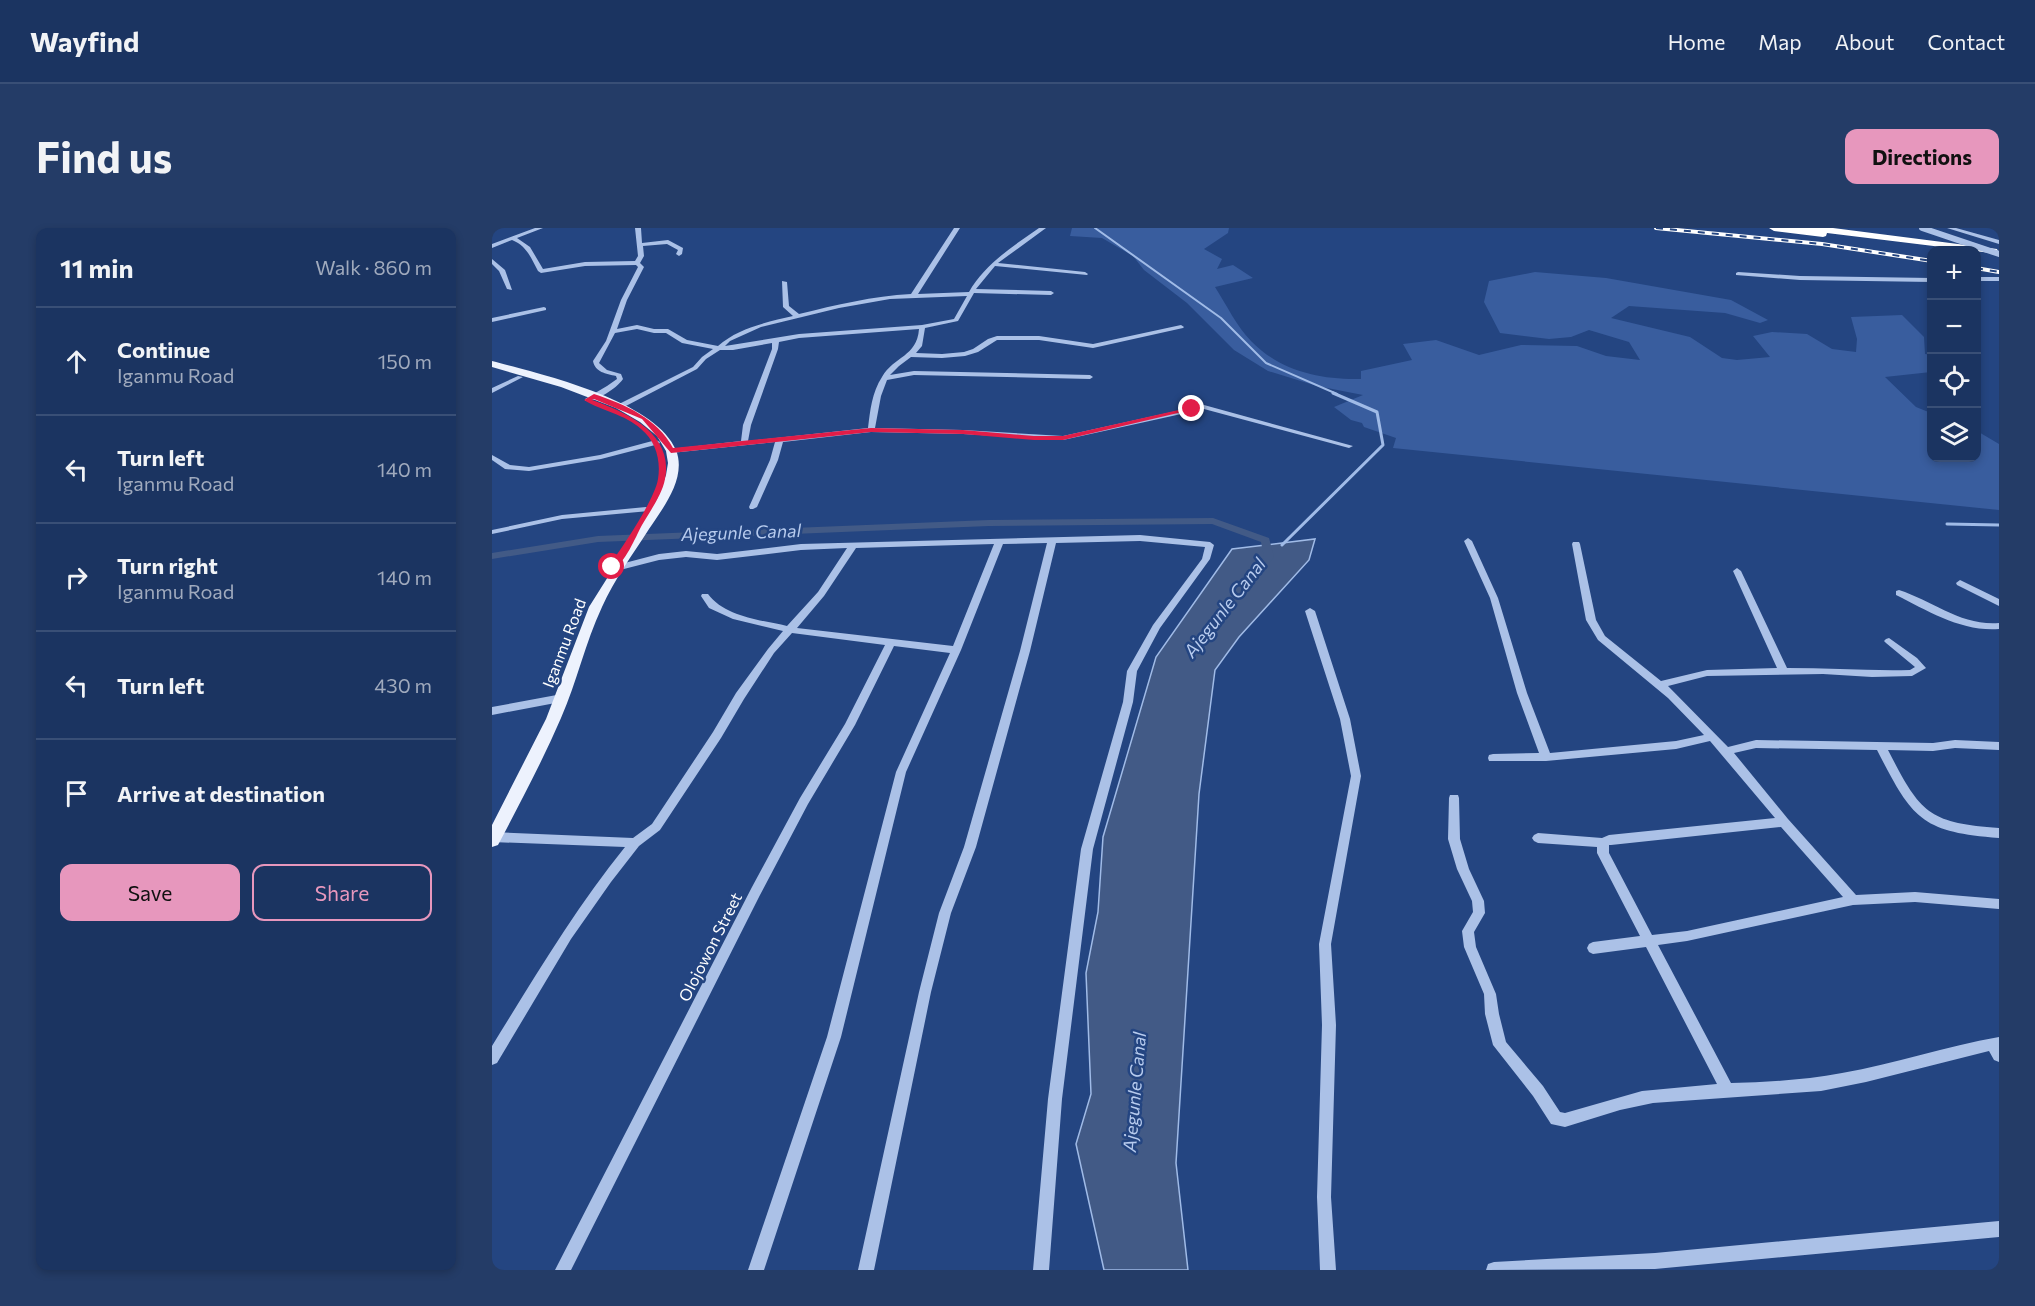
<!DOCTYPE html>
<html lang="en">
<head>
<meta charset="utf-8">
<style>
	body { margin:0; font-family:Commissioner,sans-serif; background:#243c67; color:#f1f3f6 }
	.controls { position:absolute; right:18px; top:18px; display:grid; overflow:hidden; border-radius:12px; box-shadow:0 3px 9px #0003 }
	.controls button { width:54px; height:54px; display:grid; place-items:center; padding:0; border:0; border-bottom:2px solid #394f76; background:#1b3461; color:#f1f3f6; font:30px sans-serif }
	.stop { position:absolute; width:18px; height:18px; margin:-14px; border:4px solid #e11d48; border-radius:50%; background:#fff }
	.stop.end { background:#e11d48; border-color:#fff; box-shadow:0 2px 6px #0008 }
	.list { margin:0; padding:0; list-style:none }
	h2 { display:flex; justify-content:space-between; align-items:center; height:78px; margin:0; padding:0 24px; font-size:26px }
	h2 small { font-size:20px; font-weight:400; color:#a0aabd }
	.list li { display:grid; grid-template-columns:39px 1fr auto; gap:18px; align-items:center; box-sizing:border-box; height:108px; padding:0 24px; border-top:2px solid #394f76 }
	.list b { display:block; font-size:22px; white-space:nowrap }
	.list p { margin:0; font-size:20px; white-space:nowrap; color:#a0aabd }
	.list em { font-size:20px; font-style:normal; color:#a0aabd }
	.actions { display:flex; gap:12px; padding:18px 24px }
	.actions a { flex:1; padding:14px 0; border:2px solid #e797bd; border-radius:12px; text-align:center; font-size:21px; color:#e797bd }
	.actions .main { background:#e797bd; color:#111 }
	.icon { flex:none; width:33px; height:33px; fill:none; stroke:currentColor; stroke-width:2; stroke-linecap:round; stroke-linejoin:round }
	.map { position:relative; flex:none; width:1507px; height:1042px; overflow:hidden; border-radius:12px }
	header { display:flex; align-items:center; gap:36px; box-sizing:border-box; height:84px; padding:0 30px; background:#1b3461; border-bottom:2px solid #394f76 }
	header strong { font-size:28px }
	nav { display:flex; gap:33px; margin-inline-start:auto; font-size:21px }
	.intro { display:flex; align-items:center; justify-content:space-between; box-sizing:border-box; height:144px; padding:0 36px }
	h1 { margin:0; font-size:42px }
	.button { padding:15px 27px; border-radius:12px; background:#e797bd; color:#111; font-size:21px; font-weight:700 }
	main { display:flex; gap:36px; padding:0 36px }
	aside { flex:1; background:#1b3461; border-radius:12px; box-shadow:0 3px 9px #0003 }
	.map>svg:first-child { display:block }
	.green { fill:#395d9e }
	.water { fill:#425a86; stroke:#a0bbe7; stroke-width:1.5 }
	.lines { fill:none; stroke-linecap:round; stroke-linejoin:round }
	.stream-far1 { stroke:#a0bbe7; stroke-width:2 }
	.stream { stroke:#a0bbe7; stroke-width:3 }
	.canal { fill:#425a86; fill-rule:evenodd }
	.minor { fill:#abc1e7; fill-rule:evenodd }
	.major { fill:#edf2fd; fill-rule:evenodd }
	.highway { fill:#fff; fill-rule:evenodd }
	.rail-casing { stroke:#fff; stroke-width:4 }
	.rail { stroke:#244581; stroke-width:2; stroke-dasharray:7; stroke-linecap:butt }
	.minor-bridge { stroke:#abc1e7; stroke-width:6 }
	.route { fill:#e11d48 }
	.labels { text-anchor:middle; stroke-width:5; stroke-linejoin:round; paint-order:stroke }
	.street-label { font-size:16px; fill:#fff; stroke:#244581 }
	.water-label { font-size:18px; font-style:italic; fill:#b7cbee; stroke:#244581 }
</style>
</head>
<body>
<header>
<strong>Wayfind</strong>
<nav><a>Home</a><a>Map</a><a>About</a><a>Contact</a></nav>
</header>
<div class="intro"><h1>Find us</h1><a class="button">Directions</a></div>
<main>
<aside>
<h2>11 min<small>Walk · 860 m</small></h2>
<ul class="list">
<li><svg class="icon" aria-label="ahead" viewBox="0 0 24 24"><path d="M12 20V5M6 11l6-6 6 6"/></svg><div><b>Continue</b><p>Iganmu Road</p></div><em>150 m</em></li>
<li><svg class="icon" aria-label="left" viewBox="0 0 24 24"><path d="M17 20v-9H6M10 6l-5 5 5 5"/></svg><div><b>Turn left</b><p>Iganmu Road</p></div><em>140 m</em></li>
<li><svg class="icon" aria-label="right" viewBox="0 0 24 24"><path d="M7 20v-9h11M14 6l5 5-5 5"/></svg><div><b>Turn right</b><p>Iganmu Road</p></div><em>140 m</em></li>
<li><svg class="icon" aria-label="left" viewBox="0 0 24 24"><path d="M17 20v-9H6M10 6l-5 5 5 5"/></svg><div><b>Turn left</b></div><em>430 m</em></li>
<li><svg class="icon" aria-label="arrive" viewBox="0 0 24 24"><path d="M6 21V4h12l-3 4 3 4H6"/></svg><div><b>Arrive at destination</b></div></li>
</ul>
<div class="actions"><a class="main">Save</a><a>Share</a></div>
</aside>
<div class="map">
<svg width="1507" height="1042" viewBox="0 0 1507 1042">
	<rect width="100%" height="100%" fill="#244581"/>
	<path class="green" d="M 580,0 L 737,0 L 736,5 L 712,21 L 730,31 L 725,41 L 741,37 L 761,50 L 723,59 C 734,76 745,99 759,113 C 788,143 828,152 869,151 L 869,143 L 920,132 L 911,116 L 944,112 L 987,127 L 1029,117 L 1085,118 L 1114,128 L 1148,132 L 1137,114 L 1097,102 L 1079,109 L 1057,111 L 1008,105 L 992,74 L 997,53 L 1043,44 L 1114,50 L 1239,72 L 1276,92 L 1268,95 L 1233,85 L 1137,78 L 1119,90 L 1198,109 L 1230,130 L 1245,132 L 1278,129 L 1261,108 L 1280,104 L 1315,106 L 1340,121 L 1364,124 L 1365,111 L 1359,89 L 1410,87 L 1432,109 L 1433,126 L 1439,127 L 1439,144 L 1393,149 L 1424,179 L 1439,185 L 1440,230 L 1484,230 L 1485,203 L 1507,216 L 1507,282 L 901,220 L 904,210 L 872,199 L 870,195 L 859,192 L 842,179 L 871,167 L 825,158 L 776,143 L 742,122 L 695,75 L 652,42 L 641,28 L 610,10 L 578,8 Z"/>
	<path class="water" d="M 823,311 L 817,332 L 747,409 L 723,442 L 707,566 L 684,935 L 696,1042 L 612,1042 L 584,916 L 599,866 L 594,745 L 606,684 L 611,609 L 664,429 L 740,321 Z"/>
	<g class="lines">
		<path class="stream-far1" d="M 603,0 L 729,90 L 774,135 L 845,166"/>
		<path class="stream" d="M 1455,296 L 1507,297
			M 790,317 L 891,217 L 885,184 L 841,165"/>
		<path class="canal" d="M 721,290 L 777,310 L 782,329 L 778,334 L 775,335 L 770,332 L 772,329 L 769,314 L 720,296 L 497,298 L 106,314 L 0,331 L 0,325 L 106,308 L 497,292 Z"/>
		<path class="minor" d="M 43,0 L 51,0 L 25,10 L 38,19 L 51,41 L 93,34 L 143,33 L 146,28 L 143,0 L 149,0 L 150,15 L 176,12 L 191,20 L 190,26 L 187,28 L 184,26 L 186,22 L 175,16 L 151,18 L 152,28 L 148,35 L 152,39 L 135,72 L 125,101 L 145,97 L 162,101 L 176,101 L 195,112 L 226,118 C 246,100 275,94 301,88 L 291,79 L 290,53 L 295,54 L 297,78 L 307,86 C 344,77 381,68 419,66 L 462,0 L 468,0 L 426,66 L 477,64 C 492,37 521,18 547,0 L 554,0 L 506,35 L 593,44 L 596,46 L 595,47 L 503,38 L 484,61 L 559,63 L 562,65 L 559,67 L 482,65 L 466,93 L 433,100 L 430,118 L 424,125 L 450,126 L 472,124 L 481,121 L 496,111 L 505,108 L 547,108 L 601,116 L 689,97 L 692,99 L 691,100 L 601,120 L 547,112 L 505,112 L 486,124 L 473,128 L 450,130 L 419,129 L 407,138 L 398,147 L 422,143 L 598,147 L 601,149 L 598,151 L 422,147 L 395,152 L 389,168 L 383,200 L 471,202 L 571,208 L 712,177 L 861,218 L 857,220 L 712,181 L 571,212 L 471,206 L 379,204 L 291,214 L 286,232 L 265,279 L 261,281 L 258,281 L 257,279 L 278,232 L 283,214 L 179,225 L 175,223 L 179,221 L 249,213 L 251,197 L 280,121 L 280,115 L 241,122 L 228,122 L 214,131 L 205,141 L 130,180 L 127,180 L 127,176 L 201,139 L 210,129 L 221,121 L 190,115 L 174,105 L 162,105 L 145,101 L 123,105 L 107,135 L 115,142 L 129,146 L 131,151 C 124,161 105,173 93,173 L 93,171 L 115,158 L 125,151 L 124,148 C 114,146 103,144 101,133 L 114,113 L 129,72 L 146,39 L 144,37 L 93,38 L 49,45 L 46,43 C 39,30 35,18 20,12 L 0,20 L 0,16 ZM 475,68 L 462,91 L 430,97 L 307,106 L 233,118 L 238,113 L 269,99 L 347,80 L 398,71 ZM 427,101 C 425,129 402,128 390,149 C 380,164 378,183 376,200 L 256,213 L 259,197 L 286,121 L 287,114 L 307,110 Z
			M 1455,0 L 1464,0 L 1507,12 L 1507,16 Z
			M 0,31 L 13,42 L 20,62 L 15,61 L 7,43 L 0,36 Z
			M 1246,44 L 1308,48 L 1440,50 L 1440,54 L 1308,52 L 1244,47 L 1244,45 Z
			M 1484,49 L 1507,49 L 1507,53 L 1484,53 Z
			M 52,79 L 54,80 L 54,82 L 0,94 L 0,90 Z
			M 26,148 L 31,149 L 0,165 L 0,160 Z
			M 164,212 L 168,214 L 167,216 L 109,231 L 37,243 L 13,241 L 0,232 L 0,227 L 18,237 L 37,239 L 108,227 Z
			M 154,279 L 158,281 L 157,283 L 70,291 L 0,306 L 0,302 L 70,287 Z
			M 648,307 L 718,314 L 722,317 L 718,331 L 668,400 L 645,443 L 641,474 L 601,621 L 570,871 L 557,1042 L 541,1042 L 556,871 L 589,621 L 631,474 L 635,443 L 661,397 L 710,331 L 713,319 L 648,313 L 564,315 L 538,423 L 484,619 L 459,685 L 439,764 L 382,1042 L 366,1042 L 427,764 L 447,685 L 472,619 L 528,423 L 555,315 L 511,316 L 469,422 L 414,544 L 349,809 L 272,1042 L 256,1042 L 335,809 L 404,544 L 458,425 L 402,418 L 363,497 L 316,576 L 268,667 L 79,1042 L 63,1042 L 260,659 L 308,570 L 353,496 L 393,417 L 300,405 L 282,425 L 252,471 L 229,510 L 168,602 L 147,618 L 119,654 L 79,711 L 5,835 L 0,837 L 0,818 C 42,750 83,681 133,619 L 0,614 L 0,604 L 141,610 L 160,596 L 221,504 L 244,465 L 276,421 L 291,403 L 241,391 L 217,380 L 209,368 L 210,366 L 216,366 C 233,389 269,392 295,398 L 326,364 L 355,320 L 309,322 L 225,332 L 194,329 L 167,332 L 128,342 L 124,339 L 125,337 L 167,326 L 194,323 L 225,326 L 309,316 ZM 502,316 L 461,418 L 305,400 L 332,368 L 364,320 Z
			M 976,310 L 980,313 L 1006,370 L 1035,465 L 1058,525 L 1184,513 L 1212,507 L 1176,470 L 1106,412 L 1094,392 L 1080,316 L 1081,314 L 1087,314 L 1088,316 L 1104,392 L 1113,408 L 1169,453 L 1215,442 L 1285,440 L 1241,343 L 1245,340 L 1249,343 L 1295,440 C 1336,440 1377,443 1418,442 L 1423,439 L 1394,415 L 1392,413 L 1394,411 L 1397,410 L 1425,430 L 1434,440 L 1420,448 L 1380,449 L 1331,446 L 1215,448 L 1176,458 L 1236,519 L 1264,512 L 1441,515 L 1463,512 L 1507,514 L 1507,522 L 1463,520 L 1441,523 L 1396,522 C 1428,584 1435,595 1507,600 L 1507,610 C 1428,604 1420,590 1385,522 L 1264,520 L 1242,525 L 1296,591 L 1364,667 L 1423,664 L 1507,671 L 1507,681 L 1423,674 L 1361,677 L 1195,713 L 1166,717 L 1239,855 C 1276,854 1313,852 1350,845 C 1403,836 1454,818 1507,809 L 1507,834 L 1502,832 L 1497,823 L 1374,854 L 1329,863 L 1161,875 L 1128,882 L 1073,899 L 1059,896 L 1041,868 L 1001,817 L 993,786 L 992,766 L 972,719 L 970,703 L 981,684 L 980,673 L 965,641 L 956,611 L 957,570 L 958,567 L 966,567 L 967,570 L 968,611 L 977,641 L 992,673 L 993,685 L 982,704 L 984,719 L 1004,766 L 1007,786 L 1014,814 L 1051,858 L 1068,884 L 1073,885 L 1150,863 L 1225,856 L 1154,719 L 1101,726 L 1097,724 L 1095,720 L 1097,716 L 1101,714 L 1148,708 L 1105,625 L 1105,619 L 1046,615 L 1042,613 L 1040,610 L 1042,607 L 1046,605 L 1110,610 L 1117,607 L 1283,590 L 1218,513 L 1184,521 L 1054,533 L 997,533 L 996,530 L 997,527 L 1001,526 L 1047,525 L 1025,465 L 998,370 L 972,313 ZM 1289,599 L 1351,669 L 1195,703 L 1160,707 L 1117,625 L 1117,617 L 1119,617 Z
			M 1468,352 L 1507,371 L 1507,378 L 1465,357 L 1464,355 Z
			M 1407,362 C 1441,373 1469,398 1507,395 L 1507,401 C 1470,404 1436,383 1404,367 L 1404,363 Z
			M 818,380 L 823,383 L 858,491 L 869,548 L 839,716 L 844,797 L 839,969 L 844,1042 L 828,1042 L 825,969 L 830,797 L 827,716 L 859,548 L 848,491 L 813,383 Z
			M 70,466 L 75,470 L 74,473 L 0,487 L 0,479 Z
			M 1507,993 L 1507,1009 L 1163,1041 L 994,1042 L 996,1036 L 1002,1034 L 1163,1025 Z"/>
		<path class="major" d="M 0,133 C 49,146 163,172 184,222 C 195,250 171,280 157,301 C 141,326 122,352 110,379 C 93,415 85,454 69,490 C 50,534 28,575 6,617 L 0,619 L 0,597 L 54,491 L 97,379 L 165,271 L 174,247 L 176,235 L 174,223 L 165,208 L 148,194 L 124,180 L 69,159 L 0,139 Z"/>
		<path class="highway" d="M 1277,0 L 1341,0 L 1505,21 L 1507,26 L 1335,5 L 1334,8 L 1331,9 L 1282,3 Z"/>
		<g class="rail-casing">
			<path id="rail" d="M 1164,0 L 1330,16 L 1440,33
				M 1484,40 L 1507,44"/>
		</g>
		<use href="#rail" class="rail"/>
		<path class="minor-bridge" d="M 1430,0 L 1507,26"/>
	</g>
	<path class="route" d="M 102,166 C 134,177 165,190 181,220 L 379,200 L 471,202 L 542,208 L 571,208 L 700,179 L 703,181 L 571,212 L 542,212 L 471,206 L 379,204 L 179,225 L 150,191 L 102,171 L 100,172 C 136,185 182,206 173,251 C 170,267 158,283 150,297 C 143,310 134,334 120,342 L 116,339 C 129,322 163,271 166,251 C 169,233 164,213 149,201 C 133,186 109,183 92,172 Z"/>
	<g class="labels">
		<g class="street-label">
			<text transform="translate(72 415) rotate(-69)" y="6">Iganmu Road</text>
			<text transform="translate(218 719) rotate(-63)" y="6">Olojowon Street</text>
		</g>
		<g class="water-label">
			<text transform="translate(249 305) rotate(-2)" y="6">Ajegunle Canal</text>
			<text transform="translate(733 380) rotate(-52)" y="6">Ajegunle Canal</text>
			<text transform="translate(643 864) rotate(-85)" y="6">Ajegunle Canal</text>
		</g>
	</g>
</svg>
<div class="controls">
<button>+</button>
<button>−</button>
<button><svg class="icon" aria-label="locate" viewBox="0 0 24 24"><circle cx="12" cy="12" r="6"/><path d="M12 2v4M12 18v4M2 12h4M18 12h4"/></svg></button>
<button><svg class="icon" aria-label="layers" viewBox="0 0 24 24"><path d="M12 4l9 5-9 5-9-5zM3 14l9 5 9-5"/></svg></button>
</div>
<div class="stop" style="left:120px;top:339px"></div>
<div class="stop end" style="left:700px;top:181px"></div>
</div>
</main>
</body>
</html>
